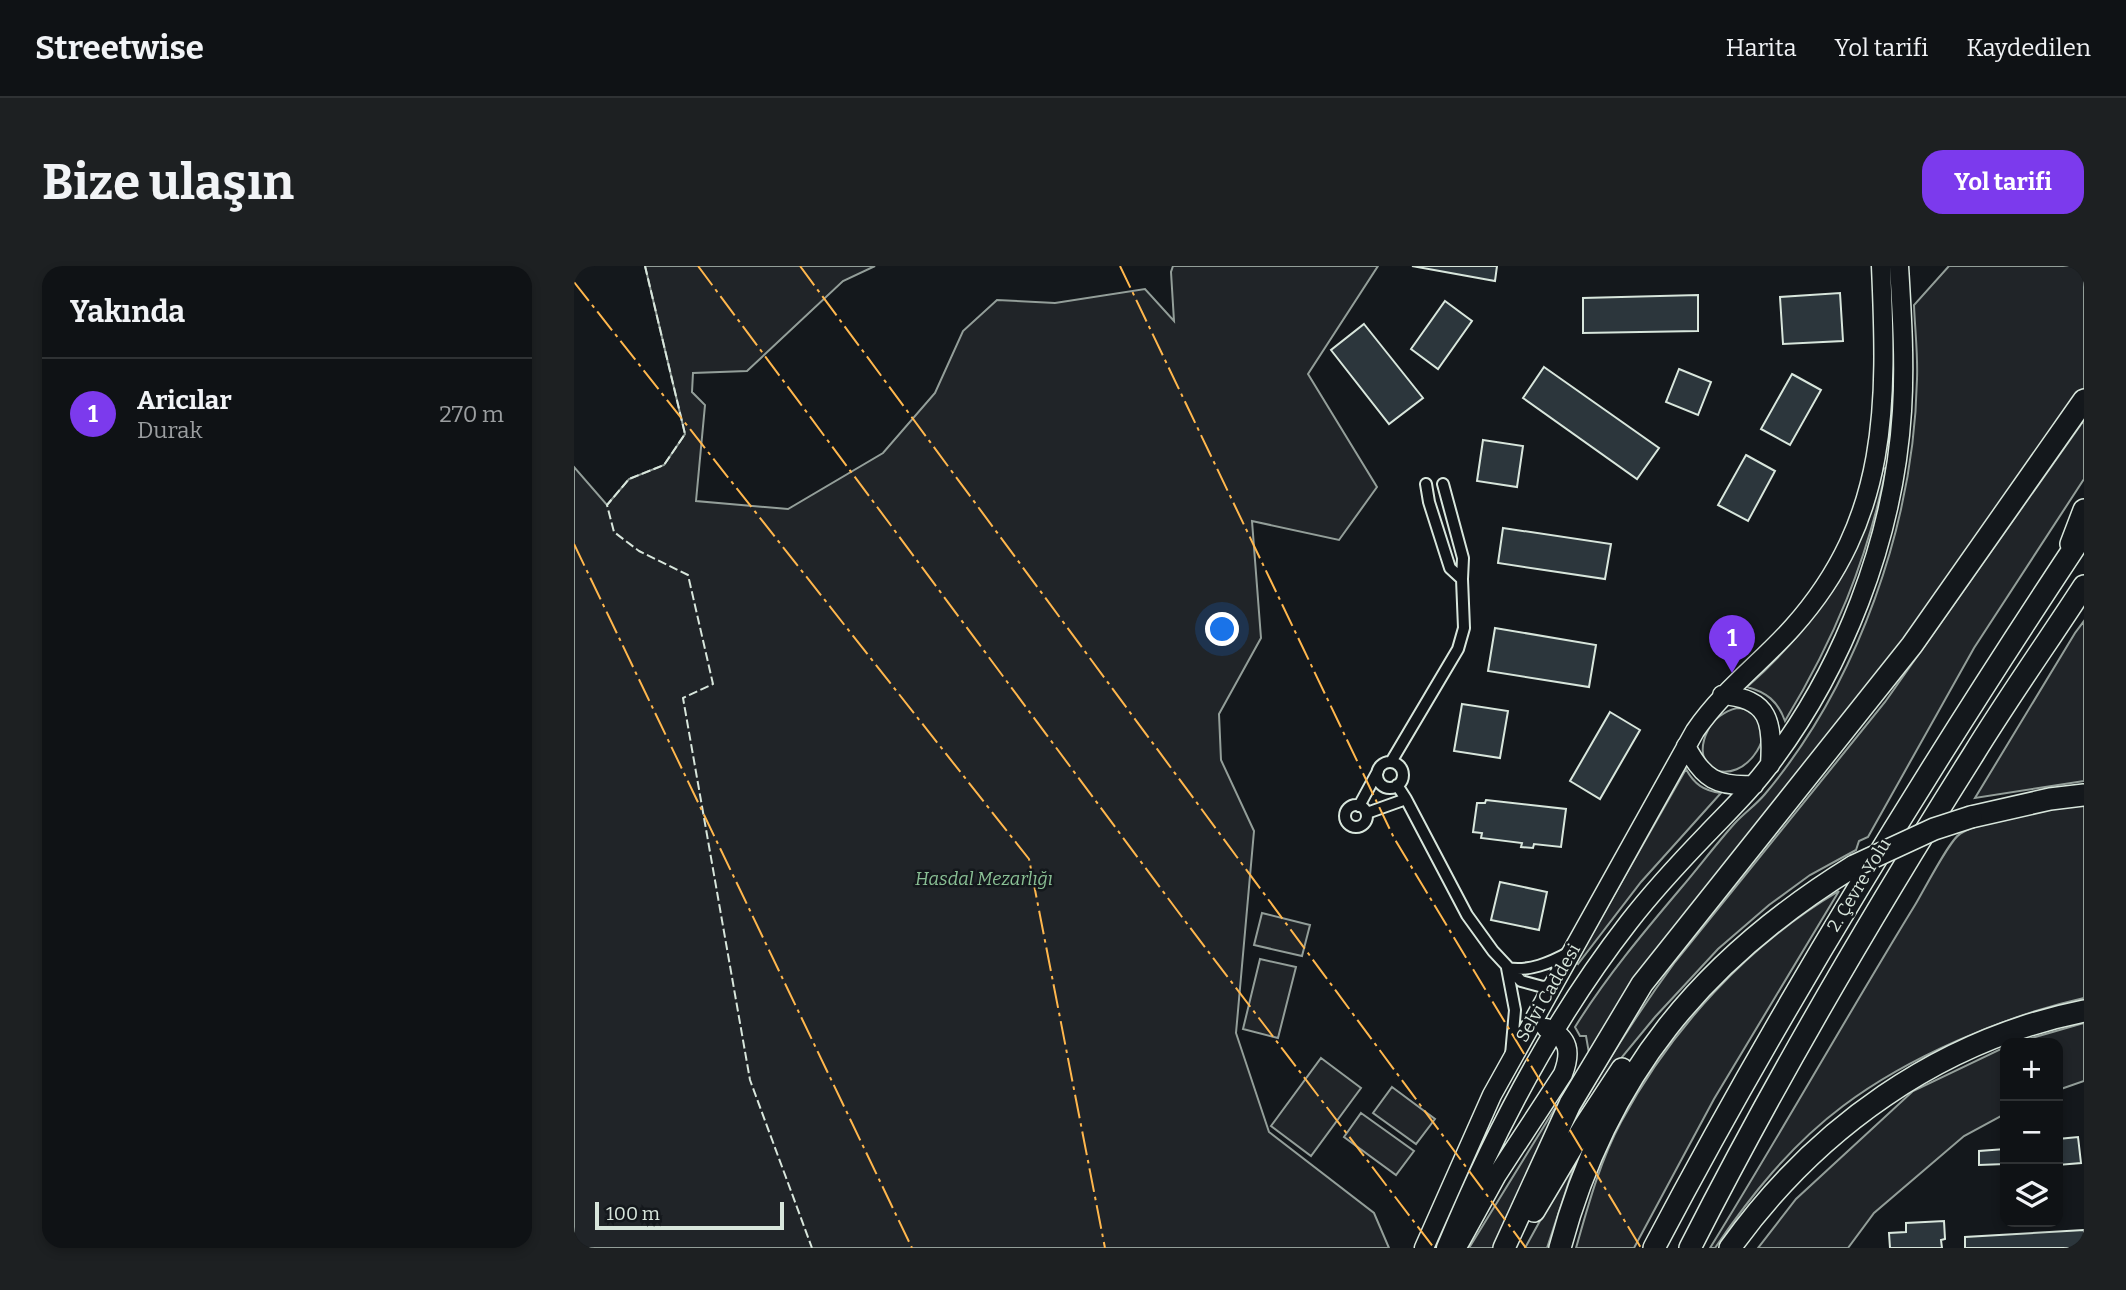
<!DOCTYPE html>
<html lang="tr">
<head>
<meta charset="utf-8">
<style>
	body { margin:0; font-family:Bitter,serif; background:#1d2022; color:#f1f3f6 }
	.controls { position:absolute; right:21px; bottom:21px; display:grid; overflow:hidden; border-radius:14px; box-shadow:0 4px 10px #0003 }
	.controls button { width:63px; height:63px; display:grid; place-items:center; padding:0; border:0; border-bottom:2px solid #2f3234; background:#0f1215; color:#f1f3f6; font:35px sans-serif }
	.scale { position:absolute; left:21px; bottom:18px; width:189px; box-sizing:border-box; padding-left:7px; border:4px solid #d8e6dc; border-top:0; font-size:19px; line-height:24px; white-space:nowrap; color:#d8e6dc; -webkit-text-stroke:5px #14181c; paint-order:stroke }
	.you { position:absolute; left:649px; top:364px; width:24px; height:24px; margin:-18px; border:5px solid #fff; border-radius:50%; background:#1a73e8; box-shadow:0 0 0 10px #1a73e833 }
	.badge { display:grid; place-items:center; width:46px; height:46px; border-radius:50%; background:#7c3aed; color:#fff; font-size:23px; font-weight:700 }
	.pin { position:absolute; translate:-50% -58px; filter:drop-shadow(0 2px 4px #0008) }
	.pin::after { content:''; position:absolute; top:37px; width:24px; height:21px; background:inherit; clip-path:polygon(0 0,100% 0,50% 100%) }
	.list { margin:0; padding:0; list-style:none }
	h2 { display:flex; justify-content:space-between; align-items:center; height:91px; margin:0; padding:0 28px; font-size:30px }
	h2 small { font-size:23px; font-weight:400; color:#9b9ea0 }
	.list li { display:grid; grid-template-columns:46px 1fr auto; gap:21px; align-items:center; box-sizing:border-box; height:112px; padding:0 28px; border-top:2px solid #2f3234 }
	.list b { display:block; font-size:26px; white-space:nowrap }
	.list p { margin:0; font-size:23px; white-space:nowrap; color:#9b9ea0 }
	.list em { font-size:23px; font-style:normal; color:#9b9ea0 }
	.icon { flex:none; width:38px; height:38px; fill:none; stroke:currentColor; stroke-width:2; stroke-linecap:round; stroke-linejoin:round }
	.map { position:relative; flex:none; width:1510px; height:982px; overflow:hidden; border-radius:21px }
	header { display:flex; align-items:center; gap:42px; box-sizing:border-box; height:98px; padding:0 35px; background:#0f1215; border-bottom:2px solid #2f3234 }
	header strong { font-size:33px }
	nav { display:flex; gap:38px; margin-inline-start:auto; font-size:24px }
	.intro { display:flex; align-items:center; justify-content:space-between; box-sizing:border-box; height:168px; padding:0 42px }
	h1 { margin:0; font-size:49px }
	.button { padding:18px 32px; border-radius:21px; background:#7c3aed; color:#fff; font-size:24px; font-weight:700 }
	main { display:flex; gap:42px; padding:0 42px }
	aside { flex:1; background:#0f1215; border-radius:21px; box-shadow:0 4px 10px #0003 }
	.map>svg:first-child { display:block }
	.green { fill:#202428; stroke:#939e99; stroke-width:2 }
	.building { fill:#2c363c; stroke:#d8e6dc; stroke-width:2 }
	.lines { fill:none; stroke-linecap:round; stroke-linejoin:round }
	.street-casing { stroke:#d8e6dc; stroke-width:14 }
	.primary-casing { stroke:#d8e6dc; stroke-width:21 }
	.highway-casing { stroke:#d8e6dc; stroke-width:24 }
	.street { stroke:#14181c; stroke-width:10 }
	.primary { stroke:#14181c; stroke-width:18 }
	.highway { stroke:#14181c; stroke-width:21 }
	.highway-bridge-casing { stroke:#d8e6dc; stroke-width:24; stroke-linecap:butt }
	.highway-bridge { stroke:#14181c; stroke-width:21 }
	.fence { stroke:#d8e6dc; stroke-width:2; stroke-dasharray:9 3.5; stroke-linecap:butt }
	.power { stroke:#ffb74d; stroke-width:2; stroke-dasharray:24 5 3.5 5; stroke-linecap:butt }
	.labels { text-anchor:middle; stroke-width:5; stroke-linejoin:round; paint-order:stroke }
	.park-label { font-size:18px; font-style:italic; fill:#8ac095; stroke:#14181c }
	.street-label { font-size:18px; fill:#d8e6dc; stroke:#14181c }
</style>
</head>
<body>
<header>
<strong>Streetwise</strong>
<nav><a>Harita</a><a>Yol tarifi</a><a>Kaydedilen</a></nav>
</header>
<div class="intro"><h1>Bize ulaşın</h1><a class="button">Yol tarifi</a></div>
<main>
<aside>
<h2>Yakında<small></small></h2>
<ul class="list">
<li><span class="badge">1</span><div><b>Aricılar</b><p>Durak</p></div><em>270 m</em></li>
</ul>
</aside>
<div class="map">
<svg width="1510" height="982" viewBox="0 0 1510 982">
	<rect width="100%" height="100%" fill="#14181c"/>
	<path class="green" d="M 71,0 L 301,0 L 269,15 L 173,105 L 119,107 L 118,126 L 131,139 L 122,235 L 214,243 L 309,187 L 361,127 L 389,65 L 423,34 L 481,37 L 571,23 L 600,55 L 597,6 L 599,0 L 804,0 L 734,108 L 803,221 L 765,274 L 678,255 L 687,372 L 645,448 L 647,494 L 680,565 L 662,767 L 695,866 L 800,947 L 815,982 L 0,982 L 0,201 L 33,239 L 55,213 L 90,199 L 111,168 Z
		M 1375,0 L 1510,0 L 1510,123 L 1350,350 L 1125,633 L 921,982 L 895,982 L 1015,787 L 1012,770 L 1006,770 L 1001,761 C 1032,711 1069,667 1107,622 C 1125,601 1142,578 1161,557 C 1170,547 1182,539 1191,528 C 1284,417 1340,257 1343,113 C 1344,89 1341,64 1340,39 Z
		M 1510,154 L 1510,213 L 1400,382 L 1294,571 L 1285,575 L 1282,584 L 1236,609 L 1195,639 L 1144,683 L 1081,751 L 1048,791 L 999,862 L 997,860 C 1028,803 1062,749 1101,696 L 1311,436 Z
		M 1309,202 L 1312,203 C 1293,295 1260,374 1211,455 C 1204,435 1192,426 1173,421 C 1240,362 1288,290 1309,202 Z
		M 1510,355 L 1510,515 L 1401,532 L 1501,367 Z
		M 1163,442 C 1176,442 1182,448 1187,459 C 1191,468 1188,477 1183,485 C 1160,522 1113,506 1134,464 C 1139,453 1151,445 1163,442 Z
		M 1112,503 C 1120,518 1130,525 1147,527 L 1067,616 L 1004,698 L 1002,696 Z
		M 1510,538 L 1510,732 C 1430,750 1334,791 1269,840 C 1217,879 1177,929 1141,982 L 1136,982 C 1206,869 1271,753 1341,639 C 1349,626 1376,573 1386,568 C 1419,548 1472,540 1510,538 Z
		M 1265,625 L 1140,833 L 1060,982 L 1002,982 C 1014,940 1026,895 1047,856 C 1097,763 1174,679 1265,625 Z
		M 688,647 L 736,659 L 728,690 L 680,679 Z
		M 686,693 L 722,701 L 704,772 L 669,763 Z
		M 1510,757 L 1510,815 L 1484,824 L 1484,777 L 1440,777 Z
		M 1431,781 L 1431,848 L 1390,870 L 1300,947 L 1274,982 L 1184,982 L 1222,933 L 1339,825 Z
		M 747,792 L 787,822 L 737,890 L 697,860 Z
		M 818,821 L 861,853 L 842,878 L 799,847 Z
		M 787,847 L 840,885 L 822,909 L 770,871 Z
		M 999,895 L 1001,897 L 973,982 L 951,982 Z"/>
	<path class="building" d="M 838,0 L 923,0 L 921,15 Z
		M 1266,27 L 1269,75 L 1209,78 L 1206,31 Z
		M 1124,29 L 1124,65 L 1009,67 L 1009,32 Z
		M 871,35 L 898,55 L 864,103 L 837,83 Z
		M 790,58 L 849,132 L 815,158 L 757,84 Z
		M 970,101 L 1085,182 L 1063,213 L 949,132 Z
		M 1105,103 L 1137,116 L 1124,149 L 1092,136 Z
		M 1218,108 L 1247,124 L 1216,179 L 1187,163 Z
		M 909,174 L 949,180 L 943,221 L 903,215 Z
		M 1172,189 L 1201,205 L 1174,255 L 1144,239 Z
		M 929,262 L 1037,278 L 1031,313 L 924,297 Z
		M 921,362 L 1022,379 L 1015,421 L 914,405 Z
		M 888,438 L 934,445 L 926,492 L 880,485 Z
		M 1036,446 L 1066,464 L 1026,533 L 996,515 Z
		M 912,534 L 992,543 L 987,581 L 960,578 L 959,582 L 947,581 L 948,577 L 907,572 L 908,567 L 899,566 L 903,537 L 911,537 Z
		M 926,616 L 973,626 L 965,664 L 917,654 Z
		M 1504,871 L 1507,897 L 1484,899 L 1484,873 Z
		M 1431,883 L 1431,898 L 1405,899 L 1405,885 Z
		M 1370,955 L 1371,973 L 1367,974 L 1368,982 L 1316,982 L 1315,967 L 1332,966 L 1332,957 Z
		M 1510,964 L 1510,982 L 1391,982 L 1391,971 Z"/>
	<g class="lines">
		<g class="street-casing">
			<path id="street" d="M 852,218 L 855,236 L 876,302 L 888,313 L 889,292 L 869,218
				M 817,496 L 884,383 L 890,362 L 888,313
				M803 509a13 13 0 1 1 26 0a13 13 0 1 1-26 0Z
				M 823,519 L 832,533 L 893,649 L 919,685 L 947,715 L 969,721 L 979,719
				M771 550a11 11 0 1 1 22 0a11 11 0 1 1-22 0Z
				M 785,540 L 804,505
				M 793,547 L 832,533
				M 933,702 L 941,744 L 937,789
				M 933,702 C 955,706 976,697 996,686"/>
		</g>
		<g class="primary-casing">
			<path id="primary" d="M 1148,429 C 1196,432 1199,457 1196,499
				M 1112,480 C 1129,513 1143,521 1180,519
				M 886,976 L 923,909 L 989,808 C 997,787 996,771 972,762
				M 850,982 L 918,829 L 1121,465 C 1150,423 1186,398 1219,361 C 1316,252 1313,137 1307,0
				M 872,982 C 920,866 978,755 1055,656 C 1079,625 1106,596 1133,568 C 1152,548 1173,528 1190,506 C 1269,405 1320,273 1328,145 C 1331,97 1328,49 1325,0"/>
		</g>
		<g class="highway-casing">
			<path id="highway" d="M 1497,278 L 1510,244
				M 1397,551 L 1476,533 L 1510,529
				M 960,945 L 1010,861 L 1048,803
				M 930,982 L 996,838 L 1068,718 L 1338,379 L 1510,134
				M 986,982 C 1032,809 1129,693 1280,600
				M 1080,982 C 1210,735 1356,499 1510,267
				M 1116,982 C 1202,813 1298,649 1399,489 C 1434,432 1473,377 1510,320
				M 1156,982 C 1241,863 1365,774 1510,745"/>
		</g>
		<use href="#street" class="street"/>
		<use href="#primary" class="primary"/>
		<use href="#highway" class="highway"/>
		<g class="highway-bridge-casing">
			<path id="highway-bridge" d="M 1280,600 L 1360,563 L 1397,551"/>
		</g>
		<use href="#highway-bridge" class="highway-bridge"/>
		<path class="fence" d="M 71,0 L 111,168 L 90,199 L 55,213 L 33,239 L 40,266 L 65,285 L 114,309 L 139,418 L 109,432 L 176,814 L 238,982"/>
		<path class="power" d="M 124,0 L 608,651 L 860,982
			M 226,0 L 952,982
			M 546,0 L 820,572 L 1067,982
			M 0,16 L 455,593 L 531,982
			M 0,278 L 338,982"/>
	</g>
	<g class="labels">
		<g class="park-label">
			<text x="410" y="619">Hasdal Mezarlığı</text>
		</g>
		<g class="street-label">
			<text transform="translate(1285 619) rotate(-59)" y="6">2. Çevre Yolu</text>
			<text transform="translate(974 727) rotate(-60)" y="6">Selvi Caddesi</text>
		</g>
	</g>
</svg>
<div class="controls">
<button>+</button>
<button>−</button>
<button><svg class="icon" aria-label="layers" viewBox="0 0 24 24"><path d="M12 4l9 5-9 5-9-5zM3 14l9 5 9-5"/></svg></button>
</div>
<div class="scale">100 m</div>
<div class="you"></div>
<div class="pin badge" style="left:1158px;top:407px">1</div>
</div>
</main>
</body>
</html>
